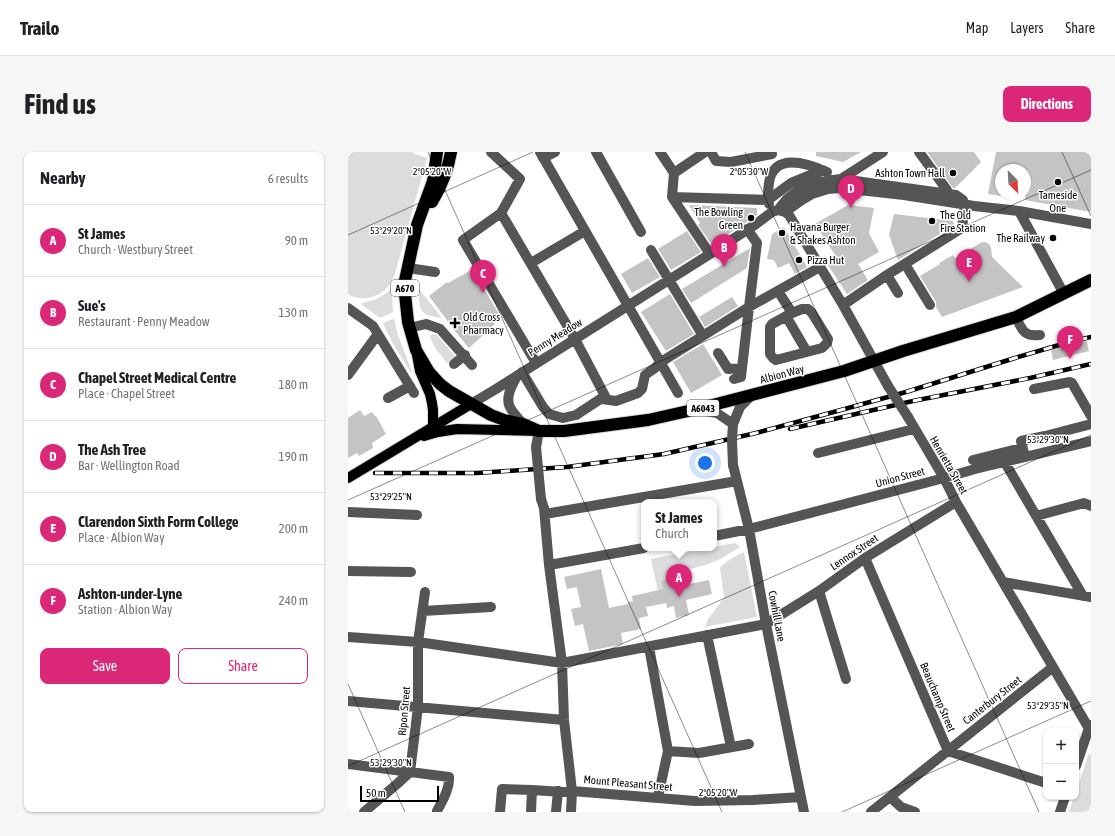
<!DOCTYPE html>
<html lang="en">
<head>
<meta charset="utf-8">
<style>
	body { margin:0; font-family:"Asap Condensed",sans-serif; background:#f6f6f6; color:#202124 }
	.controls { position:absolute; right:12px; bottom:12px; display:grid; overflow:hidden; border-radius:8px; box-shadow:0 1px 3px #0004 }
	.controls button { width:36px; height:36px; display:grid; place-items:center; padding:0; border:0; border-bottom:1px solid #e0e0e0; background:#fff; color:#202124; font:20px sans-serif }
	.compass { position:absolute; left:647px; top:12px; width:36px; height:36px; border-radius:50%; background:#fff; box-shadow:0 1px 3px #0004; rotate:156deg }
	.scale { position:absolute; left:12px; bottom:10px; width:79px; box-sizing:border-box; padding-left:4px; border:2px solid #000; border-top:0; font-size:11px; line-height:14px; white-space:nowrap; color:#000; -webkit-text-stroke:3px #fff; paint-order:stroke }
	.you { position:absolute; left:357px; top:311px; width:14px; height:14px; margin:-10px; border:3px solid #fff; border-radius:50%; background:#1a73e8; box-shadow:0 0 0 6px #1a73e833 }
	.badge { display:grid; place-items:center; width:26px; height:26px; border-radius:50%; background:#db2777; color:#fff; font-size:13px; font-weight:700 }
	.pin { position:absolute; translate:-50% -33px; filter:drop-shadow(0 1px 2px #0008) }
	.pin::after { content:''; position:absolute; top:21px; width:14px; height:12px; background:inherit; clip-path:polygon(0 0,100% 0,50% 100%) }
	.popup { position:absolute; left:293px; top:347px; width:76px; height:52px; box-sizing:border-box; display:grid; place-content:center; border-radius:8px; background:#fff; filter:drop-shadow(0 1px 3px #0005); font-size:13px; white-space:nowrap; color:#757577 }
	.popup b { font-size:15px; color:#202124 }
	.popup::after { content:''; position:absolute; left:50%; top:100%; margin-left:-8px; border:8px solid transparent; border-top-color:#fff }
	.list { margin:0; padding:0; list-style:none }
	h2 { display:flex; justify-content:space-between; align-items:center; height:52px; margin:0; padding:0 16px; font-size:17px }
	h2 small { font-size:13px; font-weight:400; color:#757577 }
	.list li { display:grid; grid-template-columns:26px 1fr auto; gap:12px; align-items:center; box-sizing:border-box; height:72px; padding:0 16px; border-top:1px solid #e0e0e0 }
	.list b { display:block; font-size:15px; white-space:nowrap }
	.list p { margin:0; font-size:13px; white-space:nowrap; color:#757577 }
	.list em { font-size:13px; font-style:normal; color:#757577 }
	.actions { display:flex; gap:8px; padding:12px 16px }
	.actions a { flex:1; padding:9px 0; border:1px solid #db2777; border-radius:8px; text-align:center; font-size:14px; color:#db2777 }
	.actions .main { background:#db2777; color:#fff }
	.map { position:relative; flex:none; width:743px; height:660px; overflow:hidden; border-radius:8px }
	header { display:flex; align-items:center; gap:24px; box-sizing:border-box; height:56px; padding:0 20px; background:#fff; border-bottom:1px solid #e0e0e0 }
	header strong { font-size:19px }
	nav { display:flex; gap:22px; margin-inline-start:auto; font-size:14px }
	.intro { display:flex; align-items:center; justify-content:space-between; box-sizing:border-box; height:96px; padding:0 24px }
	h1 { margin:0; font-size:28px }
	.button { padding:10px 18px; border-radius:8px; background:#db2777; color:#fff; font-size:14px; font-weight:700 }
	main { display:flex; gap:24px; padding:0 24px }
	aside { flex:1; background:#fff; border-radius:8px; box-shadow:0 1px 3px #0004 }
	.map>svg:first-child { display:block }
	.green { fill:#dcdcdc }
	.building { fill:#c4c4c4 }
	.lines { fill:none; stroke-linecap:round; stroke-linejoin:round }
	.major-casing { stroke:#dbdbdb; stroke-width:12 }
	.highway-casing { stroke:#dbdbdb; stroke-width:14 }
	.minor { stroke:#555; stroke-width:10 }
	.major { stroke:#000; stroke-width:10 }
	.highway { stroke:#000; stroke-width:12 }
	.rail-casing { stroke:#000; stroke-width:4.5 }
	.rail { stroke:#fff; stroke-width:3; stroke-dasharray:9; stroke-linecap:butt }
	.minor-bridge { stroke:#555; stroke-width:10 }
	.ticks { fill:none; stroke:#000; stroke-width:1; stroke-opacity:0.45 }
	.poi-dot { fill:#000; stroke:#fff; stroke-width:1.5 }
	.labels { text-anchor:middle; stroke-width:3; stroke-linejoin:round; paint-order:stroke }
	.shield { fill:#fff; stroke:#4c4c4c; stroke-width:1 }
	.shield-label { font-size:10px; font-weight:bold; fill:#000 }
	.poi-label { font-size:11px; fill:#000; stroke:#fff; text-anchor:start }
	.street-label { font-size:11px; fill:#000; stroke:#fff }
	.ticks-label { font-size:10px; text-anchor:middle; fill:#000; stroke:#fff; stroke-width:3; stroke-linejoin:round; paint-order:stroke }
</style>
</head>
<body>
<header>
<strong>Trailo</strong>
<nav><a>Map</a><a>Layers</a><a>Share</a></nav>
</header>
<div class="intro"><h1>Find us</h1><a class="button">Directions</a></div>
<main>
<aside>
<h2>Nearby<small>6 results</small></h2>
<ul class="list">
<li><span class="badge">A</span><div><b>St James</b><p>Church · Westbury Street</p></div><em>90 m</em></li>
<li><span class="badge">B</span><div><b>Sue's</b><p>Restaurant · Penny Meadow</p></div><em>130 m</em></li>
<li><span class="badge">C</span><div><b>Chapel Street Medical Centre</b><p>Place · Chapel Street</p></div><em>180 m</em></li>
<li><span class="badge">D</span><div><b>The Ash Tree</b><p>Bar · Wellington Road</p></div><em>190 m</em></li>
<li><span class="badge">E</span><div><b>Clarendon Sixth Form College</b><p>Place · Albion Way</p></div><em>200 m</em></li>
<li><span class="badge">F</span><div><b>Ashton-under-Lyne</b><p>Station · Albion Way</p></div><em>240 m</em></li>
</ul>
<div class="actions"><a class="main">Save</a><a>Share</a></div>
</aside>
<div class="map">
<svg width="743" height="660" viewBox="0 0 743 660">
	<rect width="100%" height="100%" fill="#fff"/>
	<path class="green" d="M 0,0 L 65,0 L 67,2 L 79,6 L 48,118 C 47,122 45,128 42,132 C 34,145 13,151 0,142 Z
		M 71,137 L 94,166 C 71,163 71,159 71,137 Z
		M 41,139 L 44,139 L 45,160 L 32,166 L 14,153 L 14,151 C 24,149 32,146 41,139 Z
		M 45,167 L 46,167 L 50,183 L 64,220 L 63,221 L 44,190 L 35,171 Z
		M 86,182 L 89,183 L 107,204 L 106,206 L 99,211 C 93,203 84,194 82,184 Z
		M 387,391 L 392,395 L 374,406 L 361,412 L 335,419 L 336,423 L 334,424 L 314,429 L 315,437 L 310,439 L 303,407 L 360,396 L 366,396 L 366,395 Z
		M 396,400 L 409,465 L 357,475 L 360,467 L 376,446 L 372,416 C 378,409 387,404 396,400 Z
		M 741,601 L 743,604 L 743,660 L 721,660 L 726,645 L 728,645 L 728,640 Z"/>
	<path class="building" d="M 468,0 L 513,0 L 495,10 L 468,4 Z
		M 579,0 L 626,0 L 633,10 L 607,36 L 605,36 Z
		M 648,0 L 743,0 L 743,60 L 677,48 L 677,18 L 653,18 L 653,44 L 640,42 Z
		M 341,53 L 409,56 L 409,63 L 364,93 L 350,73 L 352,71 Z
		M 500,53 L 526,56 L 521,81 L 531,100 L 510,112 L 520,128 L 499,142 L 479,112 L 489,106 L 467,72 Z
		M 546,62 L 605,69 L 606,73 L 550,108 L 541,83 Z
		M 436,75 L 459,115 L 447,122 L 441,111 L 430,116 L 426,108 L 419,107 L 424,82 Z
		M 339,79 L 353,100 L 323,118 L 310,97 Z
		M 634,90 L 637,90 L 641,92 L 643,96 L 644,105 L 675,135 L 594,165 L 588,155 L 588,150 L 572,124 L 592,112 L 591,111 L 605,103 L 607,106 Z
		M 402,96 L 399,116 L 343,151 L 334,137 Z
		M 300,106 L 312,125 L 284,141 L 273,122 Z
		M 125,117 L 152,164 L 144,169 L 147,172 L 121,196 L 110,183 L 81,144 L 99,130 L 100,131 Z
		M 322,142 L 346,182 L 318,199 L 293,160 Z
		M 384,145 L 390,154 L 357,175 L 351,165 Z
		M 739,189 L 741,199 L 705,208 L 703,198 Z
		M 355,192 L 374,223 L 343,241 L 325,210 Z
		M 12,258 L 16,264 L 24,260 L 27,264 L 28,264 L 38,282 L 24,291 L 25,296 L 11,304 L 9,301 L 0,306 L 0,266 Z
		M 253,417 L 261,456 L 280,452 L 280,450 L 285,449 L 284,444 L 315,437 L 313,429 L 334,424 L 336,433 L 361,428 L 364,442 L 338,448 L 341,463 L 328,466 L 326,454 L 319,456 L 318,451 L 298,455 L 300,464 L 291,466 L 293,477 L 273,481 L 275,492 L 241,499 L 235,472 L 227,474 L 223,457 L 233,455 L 229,435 L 219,437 L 216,425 Z"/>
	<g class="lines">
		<g class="major-casing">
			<path id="major" d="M 69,203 L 72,219 L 82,242 L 84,251 L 85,258 L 85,274
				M 76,284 L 90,280 L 109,277 L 190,279
				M 0,326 L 123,252"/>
		</g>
		<g class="highway-casing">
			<path id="highway" d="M 89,0 L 85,29 L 69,73 L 56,133 L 60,170 L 68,198 L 81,220 L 92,232 L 101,239 L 143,263 L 156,268 L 175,272 L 191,279 L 216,279 L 300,268 L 349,257 L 496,219 L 555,199 L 668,165 L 743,128
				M 84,50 C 93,35 100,18 103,0"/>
		</g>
		<path class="minor" d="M 143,0 L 172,27 L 153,61 L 115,88 L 188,211
			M 192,0 L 330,241
			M 248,0 L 293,80
			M 312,0 L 326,21 L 324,45 L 362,102
			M 363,0 L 368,9 L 383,10 L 424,2
			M 571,0 L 599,38 L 599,41
			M 195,6 L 207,0
			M 326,21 L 357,0
			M 493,27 L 535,0
			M 324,45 L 420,48 L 443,31 L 475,18
			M 421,52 C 419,45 420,38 421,31 C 425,0 459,11 479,20
			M 430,58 L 439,47 L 448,40 L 460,34 L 469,30 L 493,27 L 608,43 L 615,48 L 617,53
			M 671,59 L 716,142
			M 437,60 L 454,48 L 464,42 L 480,37 L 493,36 L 556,43 L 626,54 L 671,59 L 743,72
			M 153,61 L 227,187 L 257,244 L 228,263 L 215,266 L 201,262 L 195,255 L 174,220
			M 303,98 L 355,184
			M 183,111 L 237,79
			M 557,112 L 582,153
			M 60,116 L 87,120
			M 539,123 L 550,141
			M 430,139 L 444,161 L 454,157 L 460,157 L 464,161 L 480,187 L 479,191 L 474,196 L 428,208 L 425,206 L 422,202 L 422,175 L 424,172 L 444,161
			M 495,153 L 539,123 L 614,76 L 617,53
			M 0,156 L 25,174 L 66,241
			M 438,164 L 459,200
			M 668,165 C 674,178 676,185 692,183
			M 61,176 L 78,172 L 92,177 L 124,213
			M 370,201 L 380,217 L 394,216
			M 106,212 L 117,203
			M 0,223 L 30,182
			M 169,224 C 164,233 156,247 163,257 C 166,262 171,267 175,272
			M 386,227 L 393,225 L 401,155 L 409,91 L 399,77
			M 686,237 L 722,230 L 724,231 L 743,264
			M 40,246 L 62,234
			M 254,247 L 268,249 L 290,241 L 294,237 L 297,223 L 307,216 L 313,210 L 401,155 L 472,115
			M 123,252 L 148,237 L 362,102 L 408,72 L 424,60 L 430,58 L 437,60 L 441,63 L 495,153 L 540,234
			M 349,257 L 369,261 L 385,272 L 392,255 L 404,243
			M 560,265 L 596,326 L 608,350 L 743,580
			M 188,295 L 191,279
			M 470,301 L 566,277
			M 677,305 L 673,289 L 697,284 L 743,272
			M 625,308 L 674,296
			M 656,309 L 735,444
			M 385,313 L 401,377 L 418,472 L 456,660
			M 193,347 L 196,356 L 201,413 L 214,511 L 216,568 L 224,639 L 223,660
			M 0,360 L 69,363
			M 197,362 L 389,329
			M 688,364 L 736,351 L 743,354
			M 366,384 L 401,377 L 596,326 L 627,317 L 743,289
			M 517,406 L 600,599 L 698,631
			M 201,413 L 296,396
			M 0,419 L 63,420
			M 655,430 L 743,445
			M 471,439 L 498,527
			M 75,459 L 143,455
			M 359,483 L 383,595
			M 0,485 L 70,490 L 214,511 L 418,472 L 471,439 L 517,406 L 608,350
			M 301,495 L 320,599 L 310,645
			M 0,549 L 216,568
			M 320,599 L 351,601 L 401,592
			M 0,612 L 101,625 C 102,637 94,649 89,659
			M 728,614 L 742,573
			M 542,645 L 553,655 L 567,660
			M 16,660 L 49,632 L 62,620 L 70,555 L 70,490 L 77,440
			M 152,660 L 154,637 L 184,638
			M 183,660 L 184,638 L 215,640 L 224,639 L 347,649 L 405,648 L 453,645
			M 208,660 L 210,639
			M 523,660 L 705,515
			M 712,660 L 717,645"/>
		<use href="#major" class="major"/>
		<use href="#highway" class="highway"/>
		<g class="rail-casing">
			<path id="rail" d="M 442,277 L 565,249 L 682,226 L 743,212
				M 27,321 L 129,321 L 219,315 L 316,302 L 408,281 L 493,258 L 558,240 L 667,206 L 718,191 L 743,185"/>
		</g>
		<use href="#rail" class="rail"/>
		<path class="minor-bridge" d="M 540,234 L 560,265
			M 385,272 L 384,288 L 385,313
			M 188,295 L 193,347"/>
	</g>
	<path class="ticks" d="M 80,0 L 374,660M 397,0 L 691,660M 714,0 L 743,64M 0,83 L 185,0M 0,348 L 743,18M 0,532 L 57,660M 0,614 L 743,283M 494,660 L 743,549"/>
	<g class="poi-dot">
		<circle cx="605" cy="21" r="4"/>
		<circle cx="710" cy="30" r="4"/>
		<circle cx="403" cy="66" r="4"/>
		<circle cx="584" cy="69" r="4"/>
		<circle cx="434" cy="81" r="4"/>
		<circle cx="705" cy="86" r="4"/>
		<circle cx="451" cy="108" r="4"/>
		<path d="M105 165h4v4h4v4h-4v4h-4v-4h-4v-4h4z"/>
	</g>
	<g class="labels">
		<g class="shield">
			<rect x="43" y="128" width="28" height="16" rx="3"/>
			<rect x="339" y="248" width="32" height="16" rx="3"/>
		</g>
		<g class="shield-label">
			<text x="57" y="140">A670</text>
			<text x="355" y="260">A6043</text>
		</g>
		<g class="poi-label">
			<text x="597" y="25" text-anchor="end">Ashton Town Hall</text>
			<text x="710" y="47" text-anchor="middle">Tameside<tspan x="710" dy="13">One</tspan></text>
			<text x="395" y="64" text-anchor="end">The Bowling<tspan x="395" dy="13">Green</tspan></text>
			<text x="592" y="67">The Old<tspan x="592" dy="13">Fire Station</tspan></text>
			<text x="442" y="79">Havana Burger<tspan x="442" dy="13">&amp; Shakes Ashton</tspan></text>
			<text x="697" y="90" text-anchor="end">The Railway</text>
			<text x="459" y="112">Pizza Hut</text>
			<text x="115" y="169">Old Cross<tspan x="115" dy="13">Pharmacy</tspan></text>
		</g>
		<g class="street-label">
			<text transform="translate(207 185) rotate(-32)" y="4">Penny Meadow</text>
			<text transform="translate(434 222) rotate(-15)" y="4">Albion Way</text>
			<text transform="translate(601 313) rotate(60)" y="4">Henrietta Street</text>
			<text transform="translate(552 325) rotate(-15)" y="4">Union Street</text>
			<text transform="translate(506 400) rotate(-34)" y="4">Lennox Street</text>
			<text transform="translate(429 464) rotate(79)" y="4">Cowhill Lane</text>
			<text transform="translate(590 545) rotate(67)" y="4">Beauchamp Street</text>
			<text transform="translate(644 548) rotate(-38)" y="4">Canterbury Street</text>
			<text transform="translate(56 559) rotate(-85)" y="4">Ripon Street</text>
			<text transform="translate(280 631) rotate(5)" y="4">Mount Pleasant Street</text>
		</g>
	</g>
	<g class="ticks-label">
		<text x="84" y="23">2°05'20"W</text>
		<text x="401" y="23">2°05'30"W</text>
		<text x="43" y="82">53°29'20"N</text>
		<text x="700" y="291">53°29'30"N</text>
		<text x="43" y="348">53°29'25"N</text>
		<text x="700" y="557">53°29'35"N</text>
		<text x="43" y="614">53°29'30"N</text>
		<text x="370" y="644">2°05'20"W</text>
	</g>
</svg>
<div class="controls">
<button>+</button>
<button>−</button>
</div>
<svg class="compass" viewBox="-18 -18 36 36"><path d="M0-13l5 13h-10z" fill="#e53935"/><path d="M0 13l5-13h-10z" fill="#757577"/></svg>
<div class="scale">50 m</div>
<div class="you"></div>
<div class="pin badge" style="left:331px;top:445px">A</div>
<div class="popup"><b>St James</b>Church</div>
<div class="pin badge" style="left:376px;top:115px">B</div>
<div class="pin badge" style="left:135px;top:141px">C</div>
<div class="pin badge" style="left:503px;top:56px">D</div>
<div class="pin badge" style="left:621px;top:130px">E</div>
<div class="pin badge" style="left:722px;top:207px">F</div>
</div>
</main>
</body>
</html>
